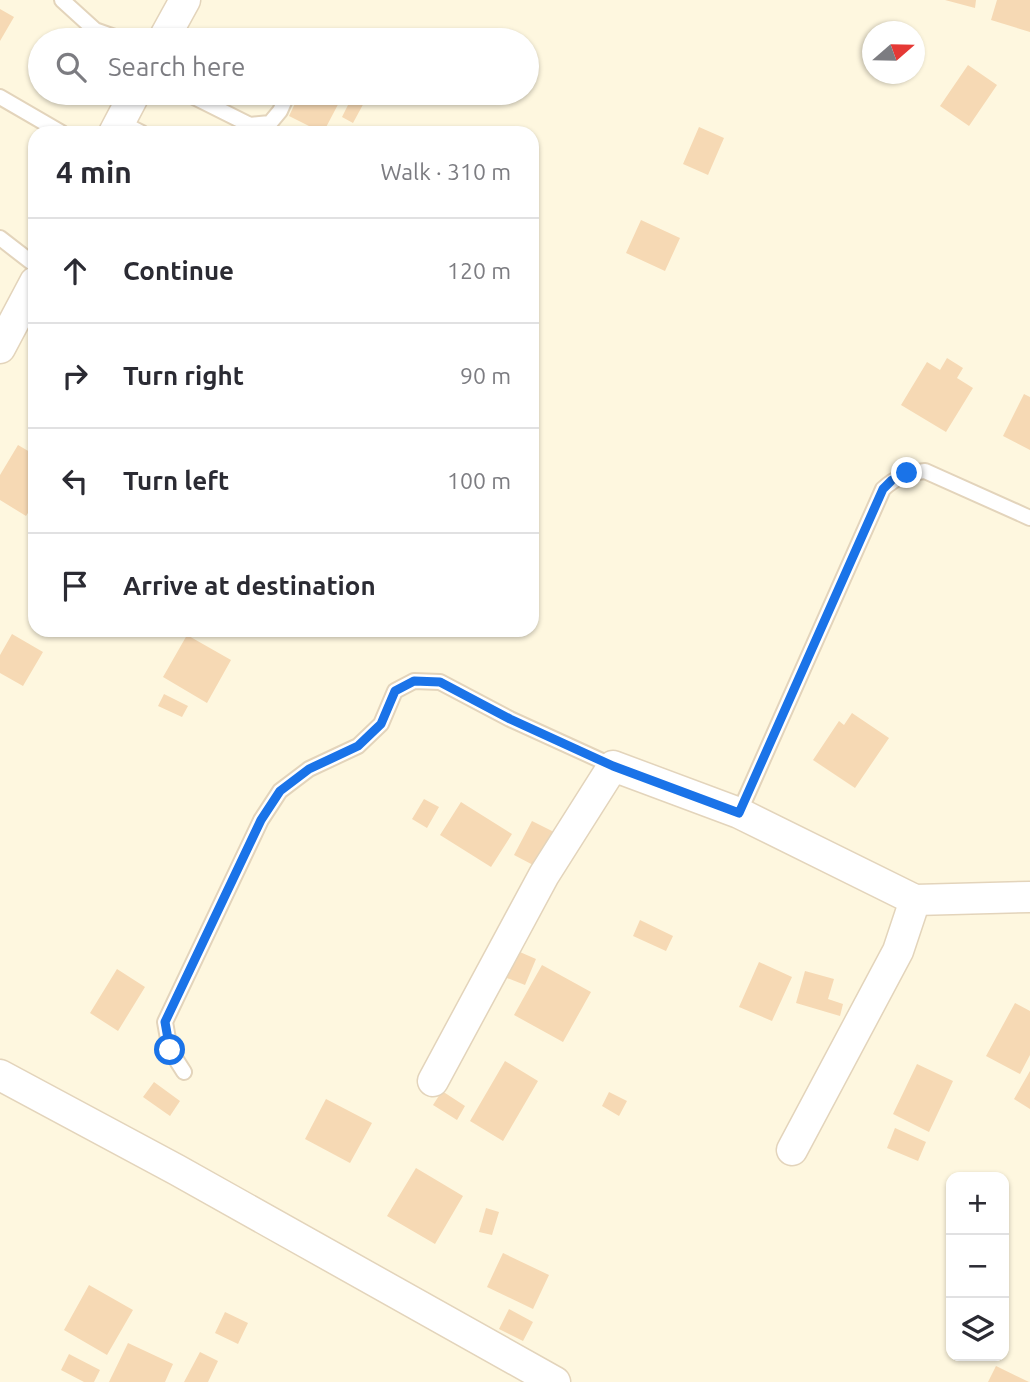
<!DOCTYPE html>
<html lang="en">
<head>
<meta charset="utf-8">
<style>
	body { margin:0; font-family:Ubuntu,sans-serif; background:#f7f7f7; color:#2b2b33 }
	.controls { position:absolute; right:21px; bottom:21px; display:grid; overflow:hidden; border-radius:14px; box-shadow:0 2px 5px #0004 }
	.controls button { width:63px; height:63px; display:grid; place-items:center; padding:0; border:0; border-bottom:2px solid #e1e1e2; background:#fff; color:#2b2b33; font:35px sans-serif }
	.compass { position:absolute; left:862px; top:21px; width:63px; height:63px; border-radius:50%; background:#fff; box-shadow:0 2px 5px #0004; rotate:70deg }
	.stop { position:absolute; width:21px; height:21px; margin:-16px; border:5px solid #1a73e8; border-radius:50%; background:#fff }
	.stop.end { background:#1a73e8; border-color:#fff; box-shadow:0 2px 7px #0008 }
	.list { margin:0; padding:0; list-style:none }
	h2 { display:flex; justify-content:space-between; align-items:center; height:91px; margin:0; padding:0 28px; font-size:30px }
	h2 small { font-size:23px; font-weight:400; color:#7c7c81 }
	.list li { display:grid; grid-template-columns:46px 1fr auto; gap:21px; align-items:center; box-sizing:border-box; height:105px; padding:0 28px; border-top:2px solid #e1e1e2 }
	.list b { display:block; font-size:26px; white-space:nowrap }
	.list em { font-size:23px; font-style:normal; color:#7c7c81 }
	.icon { flex:none; width:38px; height:38px; fill:none; stroke:currentColor; stroke-width:2; stroke-linecap:round; stroke-linejoin:round }
	.map { position:relative; flex:none; width:1030px; height:1382px; overflow:hidden }
	.search { position:absolute; background:#fff; box-shadow:0 2px 5px #0004; left:28px; top:28px; width:511px; height:77px; display:flex; align-items:center; gap:18px; box-sizing:border-box; padding:0 24px; border-radius:38px; color:#7c7c81; font-size:26px }
	.panel { position:absolute; background:#fff; box-shadow:0 2px 5px #0004; left:28px; top:126px; width:511px; height:511px; border-radius:21px }
	.map>svg:first-child { display:block }
	.building { fill:#f6d9b4 }
	.lines { fill:none; stroke-linecap:round; stroke-linejoin:round }
	.lane-casing { stroke:#e3d4bb; stroke-width:18 }
	.street-casing { stroke:#e3d4bb; stroke-width:33 }
	.lane { stroke:#fff; stroke-width:14 }
	.street { stroke:#fff; stroke-width:30 }
	.route { stroke:#1a73e8; stroke-width:9 }
</style>
</head>
<body>
<div class="map">
<svg width="1030" height="1382" viewBox="0 0 1030 1382">
	<rect width="100%" height="100%" fill="#fef7df"/>
	<path class="building" d="M 945,0 L 976,0 L 975,8 Z
		M 997,0 L 1030,0 L 1030,32 L 991,20 Z
		M 0,9 L 14,17 L 0,41 Z
		M 968,65 L 997,85 L 969,126 L 940,106 Z
		M 300,93 L 344,93 L 323,133 L 289,116 Z
		M 354,93 L 366,99 L 353,123 L 342,117 Z
		M 699,127 L 724,138 L 708,175 L 683,164 Z
		M 641,220 L 680,238 L 665,271 L 626,253 Z
		M 947,358 L 963,368 L 957,378 L 973,388 L 946,432 L 901,405 L 927,362 L 940,370 Z
		M 1024,394 L 1030,397 L 1030,450 L 1003,436 Z
		M 18,445 L 35,455 L 35,502 L 26,516 L 0,500 L 0,475 Z
		M 12,634 L 43,652 L 23,686 L 0,673 L 0,655 Z
		M 187,635 L 231,660 L 207,703 L 163,677 Z
		M 164,694 L 188,706 L 182,717 L 158,706 Z
		M 852,713 L 889,738 L 855,788 L 813,760 L 839,721 L 844,725 Z
		M 424,799 L 439,807 L 427,828 L 412,819 Z
		M 461,802 L 512,834 L 491,867 L 440,835 Z
		M 532,821 L 554,832 L 537,867 L 514,855 Z
		M 640,920 L 673,936 L 666,951 L 633,936 Z
		M 513,949 L 536,959 L 525,985 L 502,976 Z
		M 759,962 L 792,977 L 772,1021 L 739,1007 Z
		M 542,965 L 591,992 L 563,1042 L 514,1015 Z
		M 117,969 L 145,987 L 118,1031 L 90,1013 Z
		M 805,971 L 834,979 L 828,999 L 843,1004 L 840,1016 L 796,1003 Z
		M 1015,1003 L 1030,1011 L 1030,1055 L 1020,1074 L 986,1056 Z
		M 505,1061 L 538,1081 L 503,1141 L 470,1121 Z
		M 917,1064 L 953,1081 L 929,1132 L 893,1114 Z
		M 1030,1071 L 1030,1109 L 1014,1099 Z
		M 154,1082 L 180,1101 L 170,1116 L 143,1097 Z
		M 442,1091 L 465,1106 L 457,1120 L 433,1105 Z
		M 609,1092 L 627,1101 L 619,1116 L 602,1106 Z
		M 326,1099 L 372,1123 L 350,1163 L 305,1139 Z
		M 895,1128 L 926,1142 L 918,1161 L 887,1148 Z
		M 416,1168 L 463,1196 L 435,1244 L 387,1216 Z
		M 486,1208 L 499,1212 L 492,1235 L 479,1232 Z
		M 503,1253 L 549,1275 L 533,1309 L 487,1287 Z
		M 89,1285 L 133,1310 L 107,1355 L 64,1330 Z
		M 509,1309 L 533,1322 L 523,1341 L 499,1329 Z
		M 225,1312 L 248,1323 L 238,1344 L 215,1333 Z
		M 128,1343 L 173,1364 L 165,1382 L 109,1382 Z
		M 200,1352 L 218,1361 L 208,1382 L 184,1382 Z
		M 69,1354 L 100,1370 L 94,1382 L 84,1382 L 61,1370 Z
		M 996,1366 L 1029,1382 L 988,1382 Z"/>
	<g class="lines">
		<g class="lane-casing">
			<path id="lane" d="M 62,0 L 95,30 L 123,40
				M 186,93 L 250,125 L 270,123 L 280,111 L 288,93
				M 0,97 L 62,133
				M 120,122 L 142,133
				M 0,238 L 35,265
				M 739,813 L 883,489 C 896,477 908,473 925,471 L 1030,518
				M 184,1072 L 170,1050 L 165,1022 L 261,820 L 280,791 L 309,769 L 358,746 L 381,724 L 395,691 L 414,681 L 440,682 L 510,719 L 613,766"/>
		</g>
		<g class="street-casing">
			<path id="street" d="M 163,40 L 185,0
				M 114,133 L 135,93
				M 0,348 L 35,282
				M 0,1075 L 177,1170 L 555,1382
				M 433,1081 L 544,875 L 613,766 L 739,813 L 915,900
				M 792,1150 L 898,951 L 915,900 L 1030,897"/>
		</g>
		<use href="#lane" class="lane"/>
		<use href="#street" class="street"/>
	</g>
	<g class="lines">
		<path class="route" d="M 170,1050 L 165,1022 L 261,820 L 280,791 L 309,769 L 358,746 L 381,724 L 395,691 L 414,681 L 440,682 L 510,719 L 613,766 L 739,813 L 883,489 L 892,480 L 907,473"/>
	</g>
</svg>
<div class="controls">
<button>+</button>
<button>−</button>
<button><svg class="icon" aria-label="layers" viewBox="0 0 24 24"><path d="M12 4l9 5-9 5-9-5zM3 14l9 5 9-5"/></svg></button>
</div>
<svg class="compass" viewBox="-18 -18 36 36"><path d="M0-13l5 13h-10z" fill="#e53935"/><path d="M0 13l5-13h-10z" fill="#7c7c81"/></svg>
<div class="stop" style="left:170px;top:1050px"></div>
<div class="stop end" style="left:907px;top:473px"></div>
<div class="search"><svg class="icon" aria-label="search" viewBox="0 0 24 24"><circle cx="10" cy="10" r="6"/><path d="M15 15l6 6"/></svg>Search here</div>
<section class="panel">
<h2>4 min<small>Walk · 310 m</small></h2>
<ul class="list">
<li><svg class="icon" aria-label="ahead" viewBox="0 0 24 24"><path d="M12 20V5M6 11l6-6 6 6"/></svg><div><b>Continue</b></div><em>120 m</em></li>
<li><svg class="icon" aria-label="right" viewBox="0 0 24 24"><path d="M7 20v-9h11M14 6l5 5-5 5"/></svg><div><b>Turn right</b></div><em>90 m</em></li>
<li><svg class="icon" aria-label="left" viewBox="0 0 24 24"><path d="M17 20v-9H6M10 6l-5 5 5 5"/></svg><div><b>Turn left</b></div><em>100 m</em></li>
<li><svg class="icon" aria-label="arrive" viewBox="0 0 24 24"><path d="M6 21V4h12l-3 4 3 4H6"/></svg><div><b>Arrive at destination</b></div></li>
</ul>
</section>
</div>
</body>
</html>
